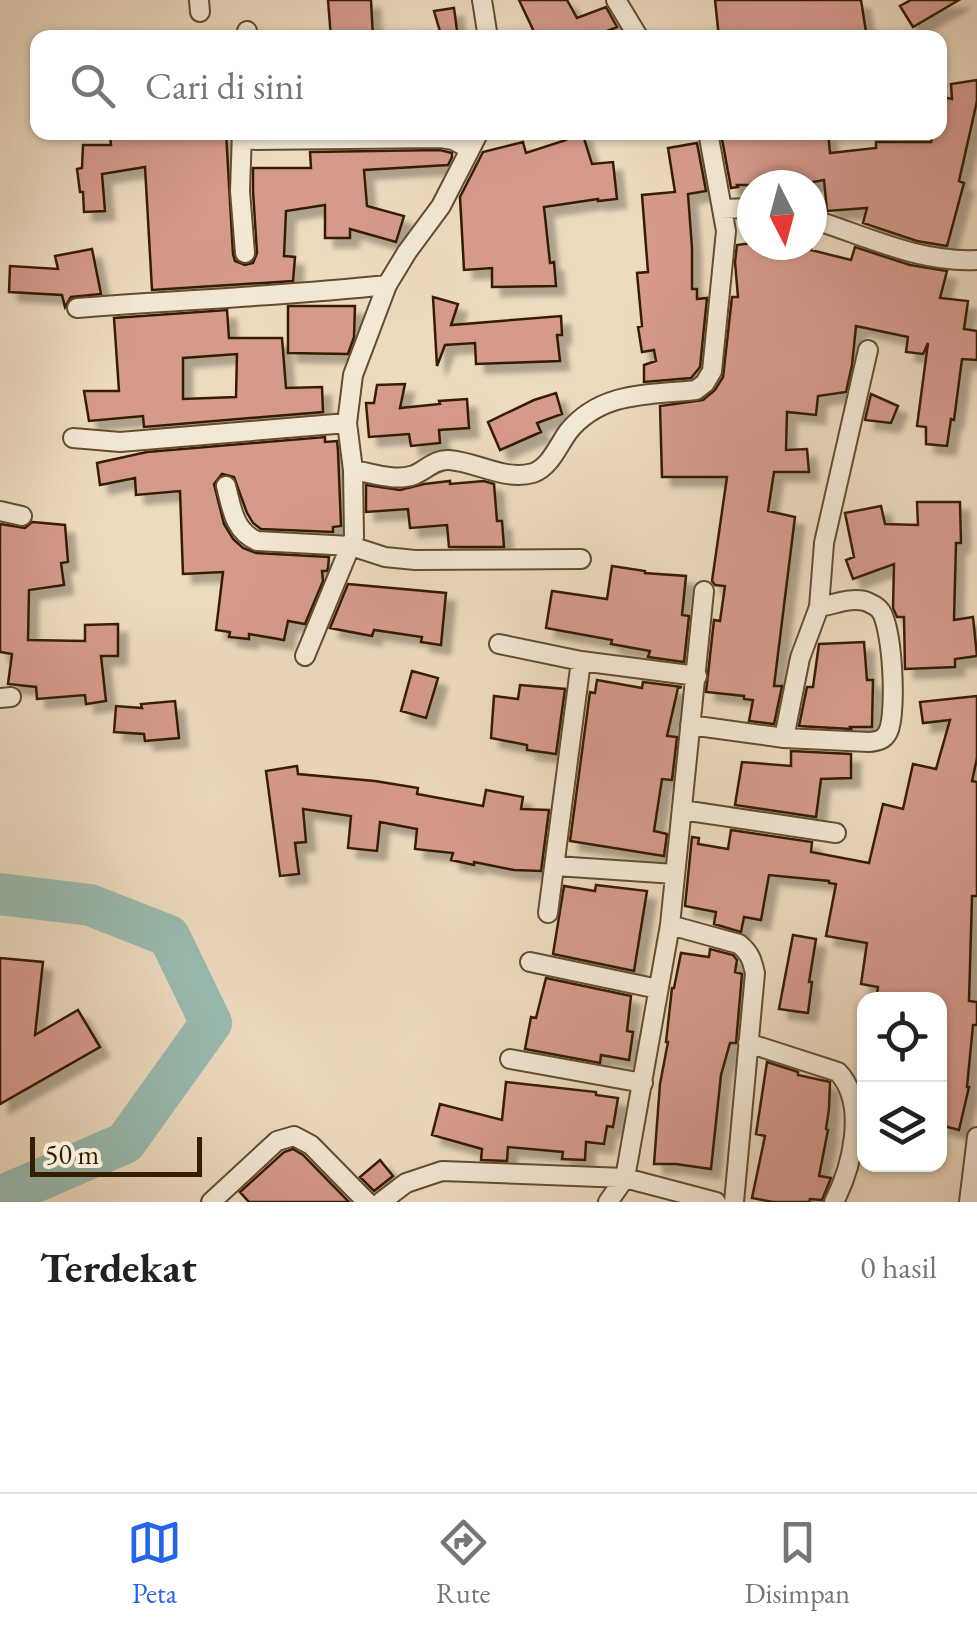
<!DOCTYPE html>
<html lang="id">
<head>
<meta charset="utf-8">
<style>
	body { margin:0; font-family:"EB Garamond",serif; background:#f6f6f6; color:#222 }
	.controls { position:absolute; right:30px; bottom:30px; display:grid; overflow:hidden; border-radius:20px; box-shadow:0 2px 8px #0004 }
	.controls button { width:90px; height:90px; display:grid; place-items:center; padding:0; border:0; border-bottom:2px solid #e0e0e0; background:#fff; color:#222; font:50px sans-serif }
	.compass { position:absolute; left:737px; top:170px; width:90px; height:90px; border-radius:50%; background:#fff; box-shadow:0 2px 8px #0004; rotate:174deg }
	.scale { position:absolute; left:30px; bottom:25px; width:172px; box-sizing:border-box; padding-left:10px; border:5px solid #351e00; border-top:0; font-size:28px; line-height:35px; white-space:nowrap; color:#351e00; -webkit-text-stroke:8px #f3e8d6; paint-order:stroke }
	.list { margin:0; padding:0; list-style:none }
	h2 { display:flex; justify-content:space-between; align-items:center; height:130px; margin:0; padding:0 40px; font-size:42px }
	h2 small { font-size:32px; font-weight:400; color:#767676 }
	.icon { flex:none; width:55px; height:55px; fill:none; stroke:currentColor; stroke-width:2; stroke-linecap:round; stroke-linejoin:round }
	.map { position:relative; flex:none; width:977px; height:1202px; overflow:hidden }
	.search { position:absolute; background:#fff; box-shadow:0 2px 8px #0004; left:30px; right:30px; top:30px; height:110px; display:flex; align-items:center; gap:25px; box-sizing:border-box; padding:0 35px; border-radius:20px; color:#767676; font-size:38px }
	.sheet { height:290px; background:#fff }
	nav { display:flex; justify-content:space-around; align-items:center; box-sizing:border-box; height:140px; border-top:2px solid #e0e0e0; background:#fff; font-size:28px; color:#767676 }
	nav a { display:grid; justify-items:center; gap:5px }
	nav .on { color:#2563eb }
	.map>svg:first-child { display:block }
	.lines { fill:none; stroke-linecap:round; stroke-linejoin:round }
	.river { stroke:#99bbb0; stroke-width:42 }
	.building { fill:#d69a8d; stroke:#351e00; stroke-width:2.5; fill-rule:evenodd; filter:url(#shadow) }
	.street-casing { stroke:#634d30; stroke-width:22 }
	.street { stroke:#f3e8d6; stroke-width:18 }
</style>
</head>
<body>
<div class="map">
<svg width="977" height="1202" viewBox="0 0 977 1202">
	<defs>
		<filter id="shadow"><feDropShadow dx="9" dy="9" stdDeviation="2.5" flood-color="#0004"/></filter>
	</defs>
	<rect width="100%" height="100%" fill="#eddbc0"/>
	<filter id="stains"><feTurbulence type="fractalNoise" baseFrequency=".002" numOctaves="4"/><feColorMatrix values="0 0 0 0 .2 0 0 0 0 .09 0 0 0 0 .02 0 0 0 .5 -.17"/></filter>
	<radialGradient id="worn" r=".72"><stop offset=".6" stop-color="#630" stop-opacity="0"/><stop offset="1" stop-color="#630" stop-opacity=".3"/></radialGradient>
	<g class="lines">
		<path class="river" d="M 0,894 L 90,905 L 169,936 L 211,1023 L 125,1143 L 0,1197"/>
	</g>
	<path class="building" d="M 328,0 L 371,0 L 373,38 L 331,38 Z
		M 519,0 L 567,0 L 577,18 L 606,7 L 617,27 L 590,38 L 537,38 Z
		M 715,0 L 861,0 L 867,38 L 788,38 L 788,34 L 756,38 L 719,38 Z
		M 911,0 L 959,0 L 913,27 L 900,6 Z
		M 454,8 L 458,38 L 442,38 L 434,11 Z
		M 977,80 L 977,101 L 959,181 L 964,183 L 947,246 L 917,241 L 863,223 L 867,208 L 827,211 L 824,180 L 797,185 L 737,185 L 738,187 L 731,188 L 722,139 L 729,138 L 729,136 L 758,132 L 828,132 L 830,153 L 876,148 L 876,142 L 931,142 L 933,132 L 940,132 L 942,97 L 952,99 L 951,84 Z
		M 130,132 L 226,132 L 233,254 L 235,261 L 245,265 L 253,263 L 257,253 L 253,191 L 253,168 L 311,168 L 310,152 L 440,150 L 452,153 L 452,157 L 448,165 L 364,170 L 367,206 L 404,216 L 396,242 L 350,229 L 350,238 L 325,238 L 325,205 L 286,211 L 284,256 L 295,257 L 293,281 L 152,290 L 145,167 L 102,174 L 105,211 L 84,212 L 83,192 L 80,192 L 77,169 L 82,168 L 83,145 L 111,145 L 110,136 Z
		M 563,132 L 582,132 L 592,164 L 613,162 L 617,199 L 598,201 L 598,199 L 544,207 L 550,263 L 554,262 L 556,286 L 492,287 L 492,268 L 464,270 L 460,197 L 483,152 L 523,142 L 526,153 L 566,140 Z
		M 697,143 L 706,191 L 688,194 L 692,248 L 692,289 L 697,289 L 697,299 L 707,298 L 700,367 L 691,378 L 644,382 L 644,365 L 656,361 L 654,350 L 642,352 L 638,327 L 642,326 L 637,273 L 648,272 L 642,195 L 675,192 L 668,148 Z
		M 752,243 L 752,245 L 812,245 L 811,250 L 851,260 L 855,247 L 910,265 L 947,271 L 940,298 L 968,301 L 964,329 L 977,331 L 977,360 L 962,359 L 954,420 L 951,419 L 947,446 L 926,444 L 926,427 L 917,426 L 928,343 L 923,354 L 906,352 L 908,337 L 856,326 L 852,365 L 846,392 L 818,396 L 816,415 L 787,412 L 786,450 L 807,449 L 809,472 L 774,472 L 768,511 L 795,517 L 774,686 L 782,686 L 774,724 L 749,721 L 753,700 L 744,699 L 744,696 L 706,692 L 714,620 L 720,621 L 725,586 L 715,585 L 712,581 L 727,477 L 662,477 L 660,406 L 703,400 L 715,390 L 723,377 L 732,297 L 738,297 L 735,262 L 737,245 Z
		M 92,249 L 101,294 L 71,297 L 65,307 L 62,295 L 9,292 L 10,266 L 58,269 L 55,256 Z
		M 433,297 L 458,304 L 451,325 L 561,316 L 562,335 L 557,335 L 560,361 L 476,364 L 475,343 L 445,345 L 437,366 Z
		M 288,306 L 355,306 L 354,337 L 348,354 L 288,353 Z
		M 227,310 L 229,338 L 282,338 L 286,388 L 322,387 L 323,412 L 144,427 L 143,416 L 89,421 L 84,391 L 119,391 L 114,318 ZM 237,354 L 236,397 L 183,399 L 183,358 Z
		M 405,384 L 400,408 L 440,404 L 439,401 L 467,399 L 469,428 L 439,430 L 440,443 L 411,446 L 409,434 L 369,437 L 366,403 L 374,403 L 377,385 Z
		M 556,393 L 562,414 L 537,423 L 541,432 L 500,450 L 488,422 L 534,400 Z
		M 871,394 L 898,406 L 891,423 L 865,420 Z
		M 325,437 L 325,442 L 337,441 L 338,451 L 341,526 L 333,527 L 333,532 L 261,529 L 253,523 L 247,513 L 234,477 L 222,474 L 214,484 L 224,524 L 233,539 L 243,548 L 256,553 L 329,557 L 328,568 L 327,571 L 322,571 L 323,581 L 305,624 L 288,621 L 284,640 L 249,634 L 249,639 L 229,637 L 230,632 L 216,630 L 223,572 L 183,574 L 180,491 L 136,495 L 135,478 L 100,485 L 97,463 L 147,452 Z
		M 450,481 L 450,484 L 484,481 L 494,484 L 497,521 L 502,521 L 504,547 L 449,547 L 447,525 L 410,528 L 408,509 L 366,512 L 366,485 L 400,490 L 424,484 Z
		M 917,502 L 960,502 L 961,543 L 956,543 L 954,620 L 973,617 L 977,656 L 955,659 L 955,667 L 905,669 L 904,617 L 897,617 L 893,608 L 894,564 L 853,579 L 846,560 L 854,557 L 845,513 L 881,506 L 885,524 L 918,525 Z
		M 32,522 L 65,525 L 68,562 L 61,563 L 64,585 L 29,590 L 28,640 L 85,641 L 85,625 L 118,624 L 118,656 L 101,656 L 106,701 L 86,704 L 85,695 L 37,699 L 36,687 L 8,684 L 12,654 L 0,652 L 0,524 L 25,528 Z
		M 612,566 L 645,571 L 645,573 L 686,576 L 682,615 L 689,616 L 684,662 L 648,657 L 650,651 L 611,644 L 612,640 L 546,628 L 552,591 L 607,599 Z
		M 348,584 L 446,593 L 441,645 L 421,642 L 422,637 L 374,630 L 372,636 L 330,628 Z
		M 864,642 L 867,680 L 873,680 L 872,727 L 850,727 L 851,729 L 799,726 L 807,687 L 813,687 L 819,644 Z
		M 412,671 L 438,678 L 426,718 L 401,711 Z
		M 597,680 L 642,688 L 643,682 L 682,687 L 678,688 L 667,736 L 677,737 L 672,780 L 662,779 L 654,831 L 667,834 L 664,856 L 570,841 L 590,692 L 595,693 Z
		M 520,685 L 565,689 L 556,754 L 527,750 L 527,745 L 491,738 L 494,696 L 518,699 Z
		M 977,696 L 977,758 L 972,781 L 977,782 L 977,896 L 972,896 L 969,1001 L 977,1002 L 977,1025 L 973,1025 L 967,1087 L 969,1087 L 959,1130 L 940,1125 L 940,1000 L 876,1000 L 878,987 L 861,984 L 867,943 L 826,936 L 836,884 L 829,883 L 829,881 L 769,875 L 761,920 L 744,917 L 741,932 L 714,924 L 716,912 L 685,906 L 692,837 L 699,838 L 698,844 L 728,849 L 731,830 L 812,842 L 811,852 L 869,863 L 883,804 L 903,809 L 913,764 L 936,769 L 950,720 L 923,723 L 920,702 Z
		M 175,701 L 179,738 L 145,741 L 144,734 L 114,732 L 116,706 L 142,708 L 141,704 Z
		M 791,751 L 851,754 L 851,778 L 821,779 L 816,817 L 735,805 L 742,762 L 791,766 Z
		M 297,766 L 298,774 L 375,781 L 418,788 L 417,794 L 483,806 L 486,790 L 523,797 L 521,809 L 549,810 L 541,871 L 514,870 L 474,862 L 474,865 L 451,860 L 453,853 L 415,849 L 417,829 L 380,822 L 377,851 L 348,848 L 351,816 L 303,809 L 306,842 L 295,843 L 299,874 L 280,876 L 266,771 Z
		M 596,885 L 647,891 L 634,971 L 553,954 L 564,886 L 595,891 Z
		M 793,935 L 816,939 L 809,982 L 812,982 L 808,1013 L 779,1009 Z
		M 710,949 L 733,955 L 737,960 L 735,972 L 742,974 L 736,1043 L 730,1043 L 721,1075 L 711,1169 L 676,1164 L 654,1164 L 660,1084 L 668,1042 L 666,1042 L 672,988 L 674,988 L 681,953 L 709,957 Z
		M 0,958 L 43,962 L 35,1035 L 78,1010 L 100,1047 L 0,1104 Z
		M 546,978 L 631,996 L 627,1031 L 633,1032 L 629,1060 L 601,1055 L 600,1063 L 525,1049 L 531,1017 L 536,1018 Z
		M 767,1062 L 798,1072 L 798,1075 L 830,1082 L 829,1109 L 826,1129 L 828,1130 L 819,1176 L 831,1178 L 822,1200 L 810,1199 L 809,1202 L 773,1202 L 752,1198 L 765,1136 L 756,1134 Z
		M 506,1082 L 596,1092 L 596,1095 L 618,1098 L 613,1127 L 607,1126 L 604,1144 L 586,1142 L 585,1160 L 562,1159 L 563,1152 L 508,1147 L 507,1161 L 481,1160 L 482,1149 L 432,1135 L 440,1104 L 502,1120 Z
		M 293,1149 L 303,1155 L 349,1202 L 249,1202 L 240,1192 L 284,1152 Z
		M 380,1160 L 393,1176 L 374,1191 L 360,1177 Z"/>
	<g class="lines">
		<g class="street-casing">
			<path id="street" d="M 199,0 L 200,12
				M 482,0 L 488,38
				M 616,0 L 639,38
				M 246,38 L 247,31
				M 242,132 L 240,191 L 245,253
				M 242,140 L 441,138 L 453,140 L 470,149
				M 722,209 L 752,208
				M 812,219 C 866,236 919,263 977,260
				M 77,308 C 180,300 284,296 387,285
				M 73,438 L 120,442 L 347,423
				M 353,470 C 372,473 395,482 414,475 C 426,470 435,459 449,460 C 477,462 504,481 533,473 C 550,467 558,446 568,432 C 601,391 649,395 696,390 L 705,383 L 712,371 L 726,231 L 708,132
				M 226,486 C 232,509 234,531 257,541 L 351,546 L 385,557 L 415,560 L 581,559
				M 0,511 L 22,516
				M 499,644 L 581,661 L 697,676
				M 305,656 L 354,537 L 353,470 L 347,423 L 353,375 L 387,285 L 407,252 L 441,206 L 479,132
				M 0,698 L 11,697
				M 690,725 L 784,738 L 869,742 C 878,741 884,740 888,732 C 897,714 893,623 879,609 C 875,605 870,603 865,601 C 849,597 834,605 819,607
				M 784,738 L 800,658 L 819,607 L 824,543 L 868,350
				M 682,810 L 836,833
				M 556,866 L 675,874
				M 548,913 L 581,661
				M 670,925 L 739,944 C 750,953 752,960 755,973 L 734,1202
				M 530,962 L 658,989
				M 748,1043 L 838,1072 C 868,1104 852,1167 834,1202
				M 510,1059 L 643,1083
				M 211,1202 L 277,1141 L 294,1136 L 311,1145 L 367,1202
				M 381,1202 L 406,1183 L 442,1171 L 625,1178 L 716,1202
				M 608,1202 L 625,1178 L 670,925 L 704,591
				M 969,1202 L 977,1137"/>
		</g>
		<use href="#street" class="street"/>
	</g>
	<rect width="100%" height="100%" filter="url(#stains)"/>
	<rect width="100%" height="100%" fill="url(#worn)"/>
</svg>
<div class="controls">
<button><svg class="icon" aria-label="locate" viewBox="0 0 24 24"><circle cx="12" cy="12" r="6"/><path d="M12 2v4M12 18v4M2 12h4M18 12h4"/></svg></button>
<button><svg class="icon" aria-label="layers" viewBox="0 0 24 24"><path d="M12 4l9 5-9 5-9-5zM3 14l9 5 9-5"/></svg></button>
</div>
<svg class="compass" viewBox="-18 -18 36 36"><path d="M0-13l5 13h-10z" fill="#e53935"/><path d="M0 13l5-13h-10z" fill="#767676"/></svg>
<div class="scale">50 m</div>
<div class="search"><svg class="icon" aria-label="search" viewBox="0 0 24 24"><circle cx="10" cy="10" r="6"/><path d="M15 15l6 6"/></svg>Cari di sini</div>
</div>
<section class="sheet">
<h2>Terdekat<small>0 hasil</small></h2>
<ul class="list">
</ul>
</section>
<nav>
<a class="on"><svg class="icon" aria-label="map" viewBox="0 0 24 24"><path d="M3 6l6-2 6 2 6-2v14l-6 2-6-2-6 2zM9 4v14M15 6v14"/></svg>Peta</a>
<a><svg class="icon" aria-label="directions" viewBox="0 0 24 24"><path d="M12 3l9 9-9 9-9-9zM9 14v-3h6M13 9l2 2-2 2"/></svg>Rute</a>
<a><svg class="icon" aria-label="saved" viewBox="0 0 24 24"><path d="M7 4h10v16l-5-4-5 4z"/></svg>Disimpan</a>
</nav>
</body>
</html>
